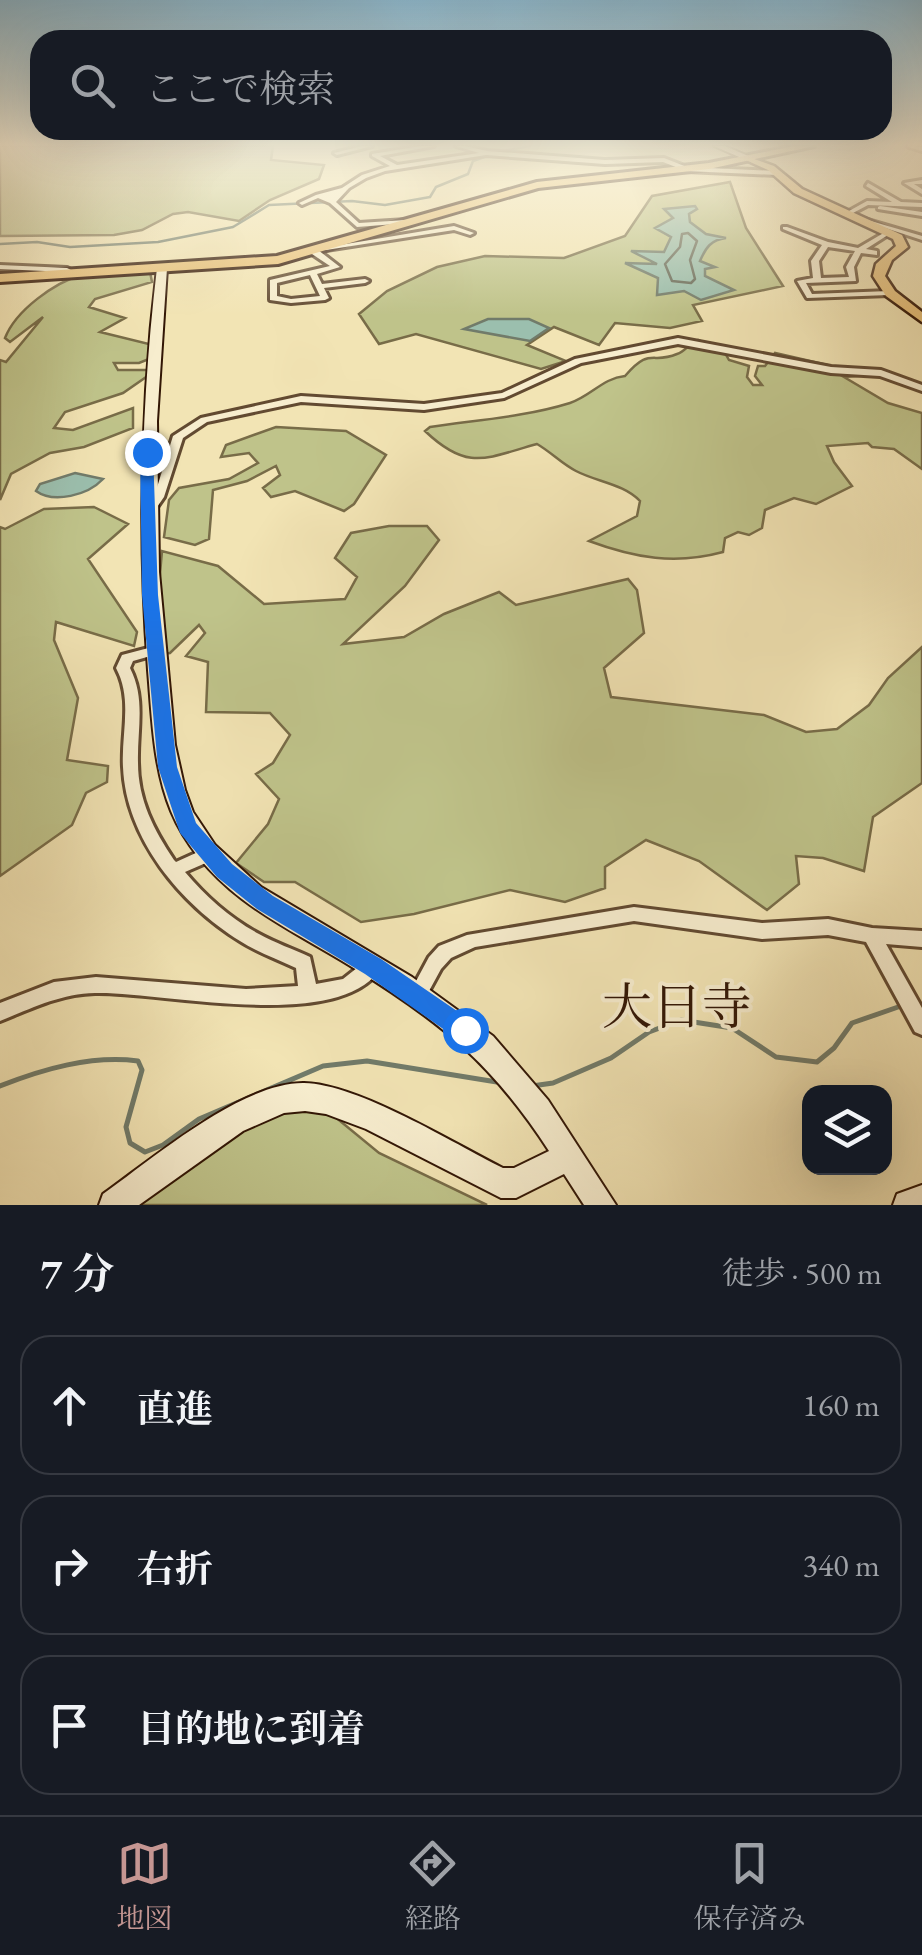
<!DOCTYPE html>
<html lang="ja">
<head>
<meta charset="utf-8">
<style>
	body { margin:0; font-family:"EB Garamond","Noto Serif JP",serif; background:#20242c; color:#f1f3f6 }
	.controls { position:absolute; right:30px; bottom:30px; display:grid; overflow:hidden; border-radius:20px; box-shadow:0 10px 40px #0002 }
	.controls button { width:90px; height:90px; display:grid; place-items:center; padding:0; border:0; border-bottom:2px solid #363941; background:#171b24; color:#f1f3f6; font:50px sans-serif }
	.stop { position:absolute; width:30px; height:30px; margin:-22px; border:8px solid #1a73e8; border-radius:50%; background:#fff }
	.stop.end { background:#1a73e8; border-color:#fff; box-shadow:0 2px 10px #0008 }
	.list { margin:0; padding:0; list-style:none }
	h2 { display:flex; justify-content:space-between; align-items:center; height:130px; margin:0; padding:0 40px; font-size:42px }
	h2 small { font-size:32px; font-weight:400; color:#9ea1a6 }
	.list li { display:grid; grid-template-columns:65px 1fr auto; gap:30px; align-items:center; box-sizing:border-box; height:140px; margin:0 20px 20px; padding:0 20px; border:2px solid #363941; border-radius:30px }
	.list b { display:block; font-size:38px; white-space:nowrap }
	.list em { font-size:32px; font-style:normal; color:#9ea1a6 }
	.icon { flex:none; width:55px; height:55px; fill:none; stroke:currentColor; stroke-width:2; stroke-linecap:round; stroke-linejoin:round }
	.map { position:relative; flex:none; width:922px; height:1205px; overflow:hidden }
	.search { position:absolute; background:#171b24; box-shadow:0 10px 40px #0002; left:30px; right:30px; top:30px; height:110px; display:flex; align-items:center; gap:25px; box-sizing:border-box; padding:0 35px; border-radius:30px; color:#9ea1a6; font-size:38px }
	.sheet { height:610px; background:#171b24 }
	nav { display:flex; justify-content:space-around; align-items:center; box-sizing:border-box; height:140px; border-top:2px solid #363941; background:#171b24; font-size:28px; color:#9ea1a6 }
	nav a { display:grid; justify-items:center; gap:5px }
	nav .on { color:#c59692 }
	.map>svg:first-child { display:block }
	.green { fill:#bfc38a; stroke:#786c48; stroke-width:2.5 }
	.water { fill:#9bbfae; stroke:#717b6a; stroke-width:2.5 }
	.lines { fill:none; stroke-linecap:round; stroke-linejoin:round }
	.shore { stroke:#666a5a; stroke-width:2.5 }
	.stream-far1 { stroke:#717b6a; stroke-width:2.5 }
	.stream { stroke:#717b6a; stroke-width:5 }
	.street-casing { stroke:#624a31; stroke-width:6 }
	.secondary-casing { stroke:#321605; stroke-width:4 }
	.primary-casing { stroke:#321605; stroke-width:5 }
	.highway-casing { stroke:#321605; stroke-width:6 }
	.street { fill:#f7edce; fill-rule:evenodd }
	.secondary { fill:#f7edce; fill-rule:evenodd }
	.primary { fill:#e9c27a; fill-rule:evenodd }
	.highway { fill:#e9c27a; fill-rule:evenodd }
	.route { fill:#1a73e8 }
	.labels { text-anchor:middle; stroke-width:8; stroke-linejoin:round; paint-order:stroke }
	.near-quarter-label { font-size:50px; fill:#321605; stroke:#f7edce }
</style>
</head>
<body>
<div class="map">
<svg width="922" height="1205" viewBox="0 0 922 1205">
	<rect width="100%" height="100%" fill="#f2e4b4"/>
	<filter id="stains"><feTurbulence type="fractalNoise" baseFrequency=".002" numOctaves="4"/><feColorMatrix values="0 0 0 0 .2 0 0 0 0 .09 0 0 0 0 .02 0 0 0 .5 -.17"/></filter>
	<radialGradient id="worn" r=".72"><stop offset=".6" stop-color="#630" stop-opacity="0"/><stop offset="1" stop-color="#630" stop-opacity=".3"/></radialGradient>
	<path class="green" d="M 0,146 L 273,146 L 271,160 L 324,165 L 319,179 L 270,200 L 239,221 L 188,212 L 173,214 L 142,230 L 114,235 L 0,236 Z
		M 730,182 L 746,228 L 783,286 L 693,305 L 702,321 L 670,328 L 615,323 L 599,345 L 554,327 L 527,345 L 566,361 L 541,369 L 416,334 L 379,344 L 359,314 L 387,291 L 437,267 L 485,256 L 564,258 L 625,236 L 652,196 Z
		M 138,271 L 150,272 L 152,282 L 95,299 L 89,307 L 125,318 L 100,332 L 149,344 L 154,357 L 139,363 L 114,363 L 118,370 L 150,370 L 149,375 L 123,393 L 65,412 L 54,428 L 73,430 L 133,408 L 133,428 L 84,447 L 50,453 L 11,474 L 0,500 L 0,360 L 6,362 L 43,317 L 10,342 L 5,338 C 16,310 54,283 83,274 C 99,270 121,272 138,271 Z
		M 698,340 L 725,353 L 729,360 L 749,366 L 747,377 L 753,385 L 762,385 L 755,376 L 758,366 L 765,366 L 775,353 L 871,375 L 844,377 L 888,403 L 922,413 L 922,469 L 894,449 L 872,447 L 868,443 L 827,446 L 834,462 L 852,486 L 816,504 L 794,498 L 765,510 L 762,528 L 749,535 L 738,532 L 725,538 L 723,552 C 675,565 635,558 589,541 L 637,516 L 640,501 C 624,484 597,482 576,471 C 562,464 551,452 537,444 C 486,458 468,472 425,431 L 430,427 C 476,420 525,417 570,403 C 591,396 603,378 625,376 C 651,346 651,365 677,354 C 686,351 688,344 698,340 Z
		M 276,427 L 346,431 L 386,455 L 354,504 L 344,511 L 295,491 L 271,497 L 263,488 L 280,475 L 276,466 L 247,481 L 213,490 L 209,539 L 195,545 L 164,537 L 169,500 L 179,488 L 229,479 L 258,463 L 249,453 L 221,457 L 226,445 Z
		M 94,507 L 128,524 L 88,559 L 137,632 L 134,646 L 56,622 L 54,640 L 78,698 L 67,760 L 108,766 L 107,782 L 86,793 L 72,825 L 0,876 L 0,527 L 5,529 L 44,509 Z
		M 389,526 L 427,526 L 439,540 L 405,586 L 343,644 L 404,637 L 444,614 L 499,592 L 516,605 L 628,579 L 637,590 L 644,633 L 604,668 L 611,697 L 764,715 L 806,732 L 837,729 L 869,705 L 888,678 L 922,647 L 922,783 L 873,817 L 864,871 L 823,858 L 796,856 L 799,884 L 767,910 L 699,861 L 646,840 L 605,867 L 605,888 L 565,902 L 510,890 L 414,914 L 361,922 L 295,882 L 264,882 L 236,863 L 268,824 L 279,799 L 256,774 L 273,763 L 290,735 L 270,713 L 206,712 L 208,662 L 186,656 L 205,633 L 199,625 L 170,653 L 153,655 L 162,551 L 218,566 L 264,604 L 345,599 L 357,577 L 335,558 L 351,533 Z
		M 317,1102 L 379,1153 L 487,1205 L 134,1205 L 255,1110 Z"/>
	<path class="water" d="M 695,206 L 697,209 L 689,214 L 690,222 L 706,234 L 726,238 C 711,240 706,247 700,261 L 715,267 L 705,269 L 705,276 L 734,290 L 701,300 L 684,291 L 657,295 L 658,278 L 625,263 L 657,264 L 631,251 L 664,252 L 671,237 L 655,228 L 673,218 L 664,209 Z
		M 488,319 L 529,319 L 549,328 L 530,341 L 464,329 Z
		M 75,473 L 103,479 C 88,495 54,504 36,491 L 40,484 Z"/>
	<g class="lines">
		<path class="shore" d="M 688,233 L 697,241 L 690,260 L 695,279 L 691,283 L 672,281 L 665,264 L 680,247 L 682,234 Z"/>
		<path class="stream-far1" d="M 499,152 L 529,146
			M 0,244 L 37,242 L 70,247 L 158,242 L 233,227 L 269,205 L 352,201 L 385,205 L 430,197 L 436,187 L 468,174 L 473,161 L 490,155"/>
		<path class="stream" d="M 0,1086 C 43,1069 91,1055 138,1061 L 142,1070 L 126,1127 L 130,1143 L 145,1152 L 163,1145 L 199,1119 L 323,1066 L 367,1061 L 503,1083
			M 532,1086 L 553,1083 L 611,1058 L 649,1032 L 681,1020 L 732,1028 L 776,1057 L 817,1062 L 834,1048 L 852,1023 L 901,1006"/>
		<g class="street-casing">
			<path id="street" d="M 362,146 L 372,146 L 337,155 L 334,153 Z
				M 421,146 L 434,146 L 380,156 L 397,165 L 479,153 L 456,146 L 465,146 L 487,151 L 605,160 L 664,158 L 687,167 L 777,171 L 780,173 L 777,175 L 686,171 L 663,162 L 605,164 L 486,155 L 385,171 L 366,178 L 349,188 L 336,202 L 359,223 L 406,220 L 408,221 L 408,223 L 357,227 L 330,203 L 318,198 L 302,205 L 299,203 L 316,195 L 342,188 L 362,175 L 390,166 L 372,156 L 372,154 Z
				M 908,146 L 922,147 L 922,151 L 909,147 Z
				M 922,180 L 922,184 L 914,184 L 922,189 L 922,194 L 904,183 Z
				M 868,183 L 901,202 L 922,203 L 922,207 L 868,205 L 853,213 L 849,213 L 849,211 L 867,201 L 892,202 L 866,186 Z
				M 880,206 L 922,212 L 922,216 L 878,209 L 878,207 Z
				M 864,219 L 922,236 L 922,240 L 864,221 Z
				M 454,226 L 474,233 L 470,235 L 454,230 L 326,250 L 322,248 Z
				M 783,227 L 787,227 L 828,242 L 858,248 L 887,231 L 891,231 L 891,233 L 866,249 L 877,251 L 877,255 L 861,253 L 854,267 L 856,281 L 806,283 L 812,294 L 889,291 L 893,293 L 889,295 L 807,298 L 797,281 L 813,278 L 811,261 L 822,245 L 783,229 ZM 828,247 L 855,251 L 846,267 L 849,277 L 821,278 L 819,261 Z
				M 312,250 L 318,250 L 340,267 L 317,274 L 322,284 L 365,279 L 369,281 L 365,283 L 324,288 L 329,298 L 325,300 L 291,303 L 270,300 L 270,280 L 330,266 L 312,254 ZM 310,275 L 320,296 L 291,299 L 277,296 L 277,283 Z
				M 0,265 L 67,268 L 71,270 L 67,272 L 0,269 Z
				M 678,338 L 831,367 L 881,370 L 922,385 L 922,391 L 880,376 L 831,373 L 678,344 L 581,363 L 504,398 L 424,410 L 301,402 L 207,422 L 183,438 L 164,497 L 155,510 L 147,510 L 145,508 L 154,497 L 173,436 L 201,418 L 301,396 L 424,404 L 502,393 L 575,359 Z
				M 156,646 L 163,650 L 161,653 L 133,661 L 130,668 C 146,699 137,730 138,763 C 138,800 154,830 174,860 L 176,862 L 209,847 L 215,849 L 217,854 L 215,859 L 185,872 C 205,896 231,919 259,934 C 275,943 293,949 310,957 L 316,984 L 343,979 L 367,960 L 373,958 L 379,960 L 382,966 C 343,1035 162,991 95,993 C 60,994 32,1008 0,1021 L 0,1003 L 54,982 L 96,977 L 246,989 L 298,986 L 296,968 C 277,959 257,952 240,941 C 181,904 126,839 123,767 C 121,733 133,700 116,668 L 122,655 Z
				M 634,907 L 762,923 L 828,919 L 872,928 L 922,931 L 922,947 L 886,944 L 922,1008 L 922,1035 L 915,1032 L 866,942 L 828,935 L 762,939 L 634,921 L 475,947 L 451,958 L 441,969 L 423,1002 L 417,1004 L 411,1002 L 408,996 L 429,957 L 439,946 L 467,935 Z"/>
		</g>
		<g class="secondary-casing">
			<path id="secondary" d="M 714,146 L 725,146 L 753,158 L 746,160 Z
				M 162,265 L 167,268 L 157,421 L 159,572 L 175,745 L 185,790 L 193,812 L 215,845 L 261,887 L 412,977 L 493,1036 L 548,1100 L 616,1205 L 584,1205 L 564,1174 L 516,1198 L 501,1198 L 366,1129 L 326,1114 L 305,1111 L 284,1113 L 243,1131 L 139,1205 L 99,1205 L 103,1194 C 152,1159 242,1082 304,1083 C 358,1084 453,1143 503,1168 L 514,1168 L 549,1151 C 492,1063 440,1021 352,967 C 315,944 276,925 242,899 C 211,875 186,847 171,811 C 153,767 152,717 148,670 C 138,535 141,402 157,268 Z
				M 922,1185 L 922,1205 L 893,1205 L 897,1194 Z"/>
		</g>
		<g class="primary-casing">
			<path id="primary" d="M 746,156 L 774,166 L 802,189 L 902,235 L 908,247 L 892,260 L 885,276 L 895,291 L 922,312 L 922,322 L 886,296 L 873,276 L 876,264 L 896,246 L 893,239 L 794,193 L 768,170 L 746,160 Z"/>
		</g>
		<g class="highway-casing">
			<path id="highway" d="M 794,146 L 814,146 L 709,169 L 538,188 L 278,264 L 0,282 L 0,274 L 277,256 L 537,182 L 709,163 Z"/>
		</g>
		<use href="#street" class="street"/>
		<use href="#secondary" class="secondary"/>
		<use href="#primary" class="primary"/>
		<use href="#highway" class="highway"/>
	</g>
	<linearGradient id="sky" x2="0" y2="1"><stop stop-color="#89b8d1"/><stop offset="0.46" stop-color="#f9f3dd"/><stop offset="1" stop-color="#f9f3dd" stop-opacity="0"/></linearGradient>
	<rect width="922" height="315" fill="url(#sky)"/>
	<path class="route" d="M 147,448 L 153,452 L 158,595 L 177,767 L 196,823 L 232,864 L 273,896 L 381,959 L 473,1022 L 477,1030 L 473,1038 L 465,1041 L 456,1038 L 365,974 L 257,909 L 217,877 L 180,833 L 158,767 L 142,595 L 140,452 Z"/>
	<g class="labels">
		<g class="near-quarter-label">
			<text x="677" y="1024">大日寺</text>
		</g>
	</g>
	<rect width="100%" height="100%" filter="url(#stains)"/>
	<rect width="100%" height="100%" fill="url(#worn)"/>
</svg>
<div class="controls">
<button><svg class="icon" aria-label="layers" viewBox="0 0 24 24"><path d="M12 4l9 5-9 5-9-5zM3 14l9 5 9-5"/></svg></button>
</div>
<div class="stop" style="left:465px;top:1030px"></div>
<div class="stop end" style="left:147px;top:452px"></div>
<div class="search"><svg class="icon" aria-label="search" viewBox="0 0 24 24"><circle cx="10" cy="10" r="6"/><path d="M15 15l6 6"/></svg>ここで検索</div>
</div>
<section class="sheet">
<h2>7 分<small>徒歩 · 500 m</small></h2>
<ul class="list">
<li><svg class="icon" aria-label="ahead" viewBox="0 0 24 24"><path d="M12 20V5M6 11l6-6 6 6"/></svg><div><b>直進</b></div><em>160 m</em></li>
<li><svg class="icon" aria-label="right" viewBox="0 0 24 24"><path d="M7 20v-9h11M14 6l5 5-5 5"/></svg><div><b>右折</b></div><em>340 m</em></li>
<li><svg class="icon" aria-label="arrive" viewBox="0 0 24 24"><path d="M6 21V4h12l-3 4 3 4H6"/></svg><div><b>目的地に到着</b></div></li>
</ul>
</section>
<nav>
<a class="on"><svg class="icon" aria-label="map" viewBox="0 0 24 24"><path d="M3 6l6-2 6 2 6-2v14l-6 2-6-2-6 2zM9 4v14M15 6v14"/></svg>地図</a>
<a><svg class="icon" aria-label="directions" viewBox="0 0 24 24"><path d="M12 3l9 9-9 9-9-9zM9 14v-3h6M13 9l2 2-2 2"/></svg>経路</a>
<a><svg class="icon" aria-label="saved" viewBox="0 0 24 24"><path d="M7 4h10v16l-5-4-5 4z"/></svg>保存済み</a>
</nav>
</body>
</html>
